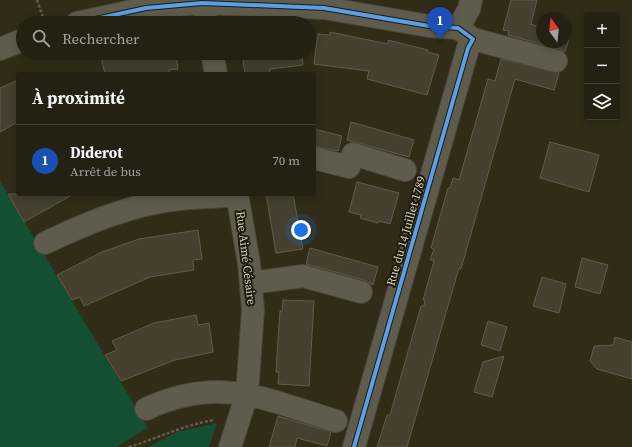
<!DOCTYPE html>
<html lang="fr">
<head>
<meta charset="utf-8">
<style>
	body { margin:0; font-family:"Source Serif 4",serif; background:#302e20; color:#f1f3f6 }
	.controls { position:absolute; right:12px; top:12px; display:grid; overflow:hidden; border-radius:4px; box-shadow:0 2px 10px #0003 }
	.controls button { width:36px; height:36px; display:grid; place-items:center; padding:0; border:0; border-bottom:1px solid #413e32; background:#242112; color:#f1f3f6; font:20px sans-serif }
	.compass { position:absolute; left:536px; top:12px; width:36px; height:36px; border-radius:50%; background:#242112; box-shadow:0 2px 10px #0003; rotate:345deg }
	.you { position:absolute; left:301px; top:230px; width:14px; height:14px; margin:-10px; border:3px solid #fff; border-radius:50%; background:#1a73e8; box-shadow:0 0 0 6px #1a73e833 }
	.badge { display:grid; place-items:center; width:26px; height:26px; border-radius:50%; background:#9c9884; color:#fff; font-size:13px; font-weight:700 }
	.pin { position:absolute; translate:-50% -33px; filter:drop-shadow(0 1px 2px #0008) }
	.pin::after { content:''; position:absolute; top:21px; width:14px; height:12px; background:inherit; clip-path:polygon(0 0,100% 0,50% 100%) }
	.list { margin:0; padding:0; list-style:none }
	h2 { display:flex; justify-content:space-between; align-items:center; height:52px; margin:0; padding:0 16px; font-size:17px }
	h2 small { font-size:13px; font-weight:400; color:#a3a39f }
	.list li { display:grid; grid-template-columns:26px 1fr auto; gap:12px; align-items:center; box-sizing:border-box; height:72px; padding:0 16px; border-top:1px solid #413e32 }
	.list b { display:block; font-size:15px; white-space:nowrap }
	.list p { margin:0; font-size:13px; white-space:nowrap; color:#a3a39f }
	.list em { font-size:13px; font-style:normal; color:#a3a39f }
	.icon { flex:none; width:22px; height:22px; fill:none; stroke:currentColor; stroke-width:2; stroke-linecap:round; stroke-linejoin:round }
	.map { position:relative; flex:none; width:632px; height:447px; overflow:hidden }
	.search { position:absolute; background:#242112; box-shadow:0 2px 10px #0003; left:16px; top:16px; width:300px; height:44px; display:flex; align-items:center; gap:10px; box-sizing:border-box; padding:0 14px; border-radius:22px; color:#a3a39f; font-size:15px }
	.panel { position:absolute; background:#242112; box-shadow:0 2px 10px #0003; left:16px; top:72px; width:300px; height:124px; border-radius:4px }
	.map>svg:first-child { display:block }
	.green { fill:#134f30 }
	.building { fill:#454030; stroke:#615b4b }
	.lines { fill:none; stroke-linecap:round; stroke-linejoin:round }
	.minor-casing { stroke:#4a4637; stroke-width:24 }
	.path { stroke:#5f5c4f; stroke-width:2.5; stroke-dasharray:3 2; stroke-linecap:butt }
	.minor { stroke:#5f5c4e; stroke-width:22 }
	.cycleway-casing { stroke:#1e1b0b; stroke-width:6 }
	.cycleway { stroke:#5a9eea; stroke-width:4 }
	.labels { text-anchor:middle; stroke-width:4; stroke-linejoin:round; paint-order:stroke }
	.street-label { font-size:12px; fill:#d6d2be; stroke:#1e1b0b }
</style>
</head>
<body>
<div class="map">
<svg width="632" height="447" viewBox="0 0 632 447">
	<rect width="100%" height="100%" fill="#302c18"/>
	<path class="green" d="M 0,181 L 148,428 L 116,447 L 0,447 Z
		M 217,423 L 209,447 L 149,447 L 177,432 Z"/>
	<path class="building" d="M 511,0 L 537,0 L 531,24 L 542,28 L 542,42 L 566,42 L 566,34 L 570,36 L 565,52 L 559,49 L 508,35 L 509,31 L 503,30 Z
		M 330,32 L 388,44 L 388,40 L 428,50 L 427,52 L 439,55 L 427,95 L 367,79 L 369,71 L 314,64 L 318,34 L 330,35 Z
		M 100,53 L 176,53 L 178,69 L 169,70 L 170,74 L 105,74 Z
		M 242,53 L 302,53 L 303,65 L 270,69 L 270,74 L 245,74 Z
		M 501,59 L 559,73 L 554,90 L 515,79 L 461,269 L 459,268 L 407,447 L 377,447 L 387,415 L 390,415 L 421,306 L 424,306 L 425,300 L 423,300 L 434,261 L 430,260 L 434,249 L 431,248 L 448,188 L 450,188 L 453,178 L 459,180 L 488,79 L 495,81 Z
		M 18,80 L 18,122 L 0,132 L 0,88 Z
		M 351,122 L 414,140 L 409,157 L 347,140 Z
		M 314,129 L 342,136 L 338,151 L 314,146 Z
		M 550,142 L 599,155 L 589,192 L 540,178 Z
		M 357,182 L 399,193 L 390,224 L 379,221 L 378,223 L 360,218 L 361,215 L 349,212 Z
		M 8,194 L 74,194 L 24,222 Z
		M 266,194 L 293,194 L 303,249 L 276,253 Z
		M 198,230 L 202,259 L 193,260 L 194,270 L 150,277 L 84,306 L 80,297 L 72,300 L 57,275 L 102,252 L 139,239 Z
		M 310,248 L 378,267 L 373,285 L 364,280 L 306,264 Z
		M 582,258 L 608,265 L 600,294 L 575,287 Z
		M 542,277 L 566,284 L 559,313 L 533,306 Z
		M 283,300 L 314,301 L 309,386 L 278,384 L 279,372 L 276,372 L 278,338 L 280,311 L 282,311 Z
		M 196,315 L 198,325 L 209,323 L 213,352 L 175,360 L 121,381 L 105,355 L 117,350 L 112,341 L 154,323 Z
		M 488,321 L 507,327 L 500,351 L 481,345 Z
		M 615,337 L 632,342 L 632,379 L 597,369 L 590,361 L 594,346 L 613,345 Z
		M 504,356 L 492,397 L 474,392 L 483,362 Z
		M 278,416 L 331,432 L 327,446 L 297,438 L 295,447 L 269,447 Z"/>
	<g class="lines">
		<g class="minor-casing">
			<path id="minor" d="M 202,0 L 207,23
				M 77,23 L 146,8 L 202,3 L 227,4 L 324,8 L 429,26 L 458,28 L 473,39 L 468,48 L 354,447
				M 458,28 L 469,9 L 471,0
				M 473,39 L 556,61
				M 0,49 L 23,40
				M 212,53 L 216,74
				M 314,158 L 349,167 L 353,154 L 405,170
				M 45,243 C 87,223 132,204 179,199 C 198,197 218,197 237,195
				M 251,283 L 303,276 L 361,292
				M 146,409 C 219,375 265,399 336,421
				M 230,447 L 247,394 L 253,310 L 249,263 L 237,194"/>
		</g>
		<path class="path" d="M 37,0 L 45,23
			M 129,447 C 158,438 184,425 214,420"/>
		<use href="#minor" class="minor"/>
		<g class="cycleway-casing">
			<path id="cycleway" d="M 77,23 L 146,8 L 202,3 L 227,4 L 324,8 L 429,26 L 458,28 L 473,39 L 468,48 L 354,447"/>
		</g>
		<use href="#cycleway" class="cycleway"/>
	</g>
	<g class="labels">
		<g class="street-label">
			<text transform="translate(406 231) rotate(-74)" y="4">Rue du 14 Juillet 1789</text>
			<text transform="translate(246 258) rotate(83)" y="4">Rue Aimé Césaire</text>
		</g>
	</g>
</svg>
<div class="controls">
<button>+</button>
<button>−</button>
<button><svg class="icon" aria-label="layers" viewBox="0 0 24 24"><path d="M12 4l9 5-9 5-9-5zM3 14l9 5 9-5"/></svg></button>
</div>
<svg class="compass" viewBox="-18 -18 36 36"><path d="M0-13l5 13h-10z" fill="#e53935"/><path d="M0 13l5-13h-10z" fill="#a3a39f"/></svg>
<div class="you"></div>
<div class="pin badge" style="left:440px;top:40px;background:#1a4fb4">1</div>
<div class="search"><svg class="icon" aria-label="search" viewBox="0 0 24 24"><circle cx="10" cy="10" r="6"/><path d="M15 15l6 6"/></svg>Rechercher</div>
<section class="panel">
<h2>À proximité<small></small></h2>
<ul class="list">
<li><span class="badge" style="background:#1a4fb4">1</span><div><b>Diderot</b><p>Arrêt de bus</p></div><em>70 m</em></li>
</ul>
</section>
</div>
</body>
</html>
